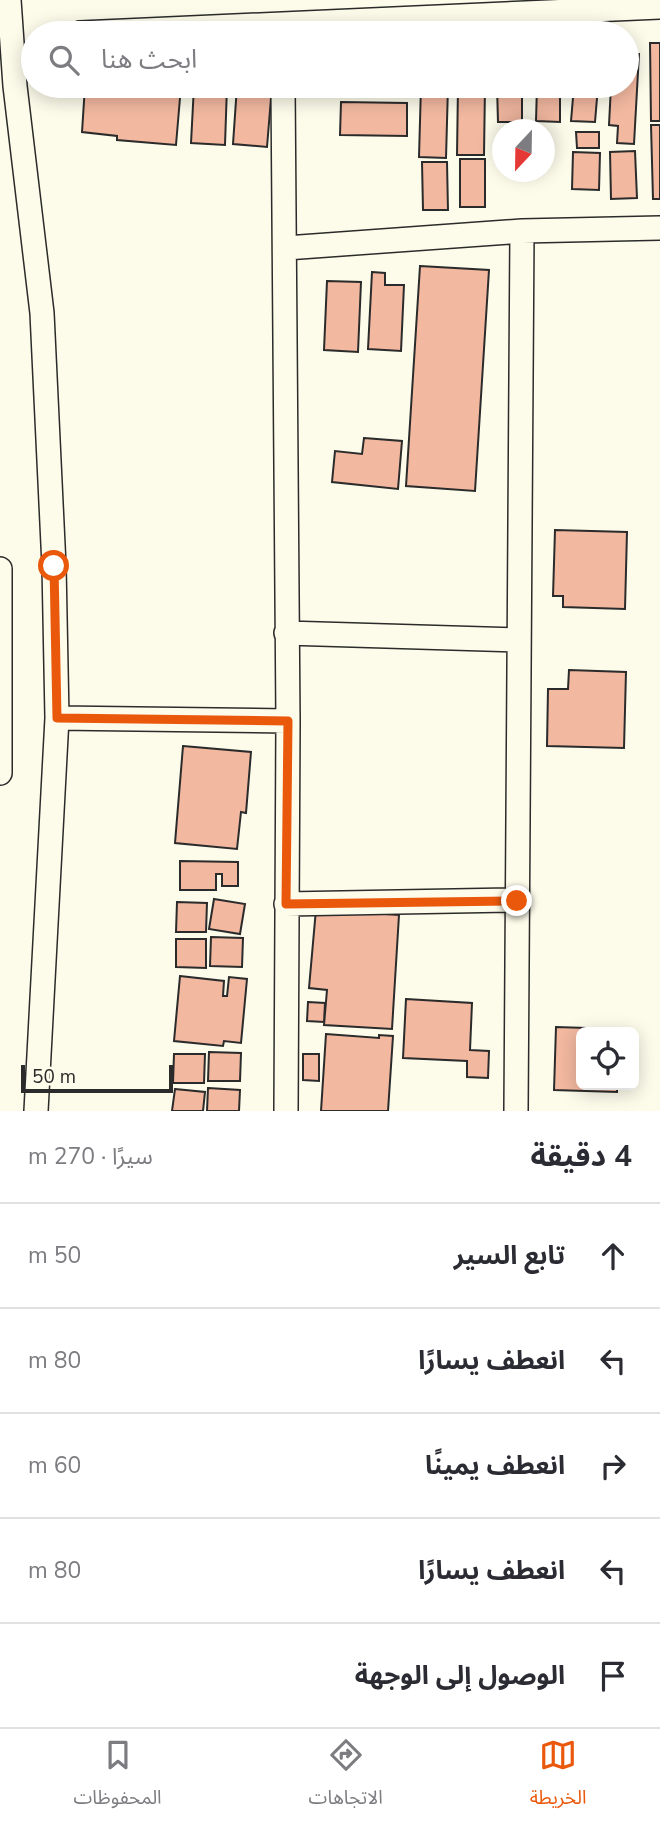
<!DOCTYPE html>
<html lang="ar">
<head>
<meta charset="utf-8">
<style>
	body { margin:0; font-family:"Nunito Sans","Noto Sans Arabic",sans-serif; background:#f7f7f7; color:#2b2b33; direction:rtl }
	.controls { position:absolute; right:21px; bottom:21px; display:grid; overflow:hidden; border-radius:10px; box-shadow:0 4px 18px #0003 }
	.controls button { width:63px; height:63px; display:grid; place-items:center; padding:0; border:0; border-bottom:2px solid #e1e1e2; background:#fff; color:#2b2b33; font:35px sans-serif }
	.compass { position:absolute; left:492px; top:119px; width:63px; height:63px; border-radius:50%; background:#fff; box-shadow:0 4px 18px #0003; rotate:202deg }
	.scale { position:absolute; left:21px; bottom:18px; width:152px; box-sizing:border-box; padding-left:7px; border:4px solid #2b2b2b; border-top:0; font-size:19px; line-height:24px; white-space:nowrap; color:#2b2b2b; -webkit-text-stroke:5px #fdfbea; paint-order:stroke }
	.stop { position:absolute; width:21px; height:21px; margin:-16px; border:5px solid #ea580c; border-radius:50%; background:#fff }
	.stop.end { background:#ea580c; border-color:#fff; box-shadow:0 2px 7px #0008 }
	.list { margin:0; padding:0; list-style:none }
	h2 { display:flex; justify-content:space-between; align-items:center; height:91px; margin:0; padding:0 28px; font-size:30px }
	h2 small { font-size:23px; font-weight:400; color:#7c7c81 }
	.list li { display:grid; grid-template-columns:46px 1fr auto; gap:21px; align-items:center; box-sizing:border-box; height:105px; padding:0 28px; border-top:2px solid #e1e1e2 }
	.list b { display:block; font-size:26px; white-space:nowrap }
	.list em { font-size:23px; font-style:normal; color:#7c7c81 }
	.icon { flex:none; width:38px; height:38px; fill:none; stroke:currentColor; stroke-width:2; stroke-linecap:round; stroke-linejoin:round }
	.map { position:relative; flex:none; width:660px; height:1111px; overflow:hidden; direction:ltr }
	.search { position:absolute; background:#fff; box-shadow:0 4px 18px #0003; left:21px; right:21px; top:21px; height:77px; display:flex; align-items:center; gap:18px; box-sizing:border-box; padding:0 24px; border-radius:38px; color:#7c7c81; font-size:26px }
	.sheet { height:616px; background:#fff }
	nav { display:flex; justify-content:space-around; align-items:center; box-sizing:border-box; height:98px; border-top:2px solid #e1e1e2; background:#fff; font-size:19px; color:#7c7c81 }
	nav a { display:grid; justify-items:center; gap:4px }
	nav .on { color:#ea580c }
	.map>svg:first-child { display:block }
	.building { fill:#f2b8a0; stroke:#2b2b2b; stroke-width:2 }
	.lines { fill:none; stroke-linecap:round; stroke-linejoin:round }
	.minor-casing { stroke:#2b2b2b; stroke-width:26 }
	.minor { stroke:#fdfbea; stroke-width:23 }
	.route { stroke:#ea580c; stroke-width:9 }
</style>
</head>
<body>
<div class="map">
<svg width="660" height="1111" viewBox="0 0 660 1111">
	<rect width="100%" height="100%" fill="#fdfbea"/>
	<path class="building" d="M 650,43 L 660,43 L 660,121 L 651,121 Z
		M 627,54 L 639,54 L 634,144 L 617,143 L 618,126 L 609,125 L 611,86 L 627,86 Z
		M 85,86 L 181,86 L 176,145 L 117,140 L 117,136 L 82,132 Z
		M 194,86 L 227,86 L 225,145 L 191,143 Z
		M 237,86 L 272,86 L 267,147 L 233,144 Z
		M 339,86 L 406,86 L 406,96 L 339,95 Z
		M 421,86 L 448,86 L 446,158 L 419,157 Z
		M 458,86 L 485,86 L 484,155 L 457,155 Z
		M 497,86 L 522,86 L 522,122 L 498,122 Z
		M 537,86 L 560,86 L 560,122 L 536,121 Z
		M 574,86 L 598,86 L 595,122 L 571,121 Z
		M 341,102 L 407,103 L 407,136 L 340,135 Z
		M 651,125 L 660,125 L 660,199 L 653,199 Z
		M 576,132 L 599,132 L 599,148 L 577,148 Z
		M 635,151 L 637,198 L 611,199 L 610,152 Z
		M 573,152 L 600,153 L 599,190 L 572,189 Z
		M 460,159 L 485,159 L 485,207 L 460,207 Z
		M 422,162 L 447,162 L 448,210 L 423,210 Z
		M 420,266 L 489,270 L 475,491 L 406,486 Z
		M 372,272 L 385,273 L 385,285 L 404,285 L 401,351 L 368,349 Z
		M 327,281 L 361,282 L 358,352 L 324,350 Z
		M 364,438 L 402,441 L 398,489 L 332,482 L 335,451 L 362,454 Z
		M 555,530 L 627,532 L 625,609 L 563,607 L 563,596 L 553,596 Z
		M 569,670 L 626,672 L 624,748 L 547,746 L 548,689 L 568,689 Z
		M 183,746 L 251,752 L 246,813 L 241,812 L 237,849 L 175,843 Z
		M 180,861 L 238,862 L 238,886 L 222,886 L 222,874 L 216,874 L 216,890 L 180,890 Z
		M 214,899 L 245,904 L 240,934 L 209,929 Z
		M 177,902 L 207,903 L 206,932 L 176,932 Z
		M 316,909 L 399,915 L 392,1029 L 324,1025 L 327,990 L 309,988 Z
		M 211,937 L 243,938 L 242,967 L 210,966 Z
		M 176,939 L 206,939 L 206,968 L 176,967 Z
		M 180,976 L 224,981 L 223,996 L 227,996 L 229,977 L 247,979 L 241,1043 L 224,1041 L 223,1046 L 174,1041 Z
		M 406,999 L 472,1003 L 470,1050 L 489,1051 L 488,1078 L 467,1077 L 467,1061 L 403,1058 Z
		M 308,1002 L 325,1003 L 324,1022 L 307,1021 Z
		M 556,1027 L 618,1029 L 618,1032 L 581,1032 L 581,1085 L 617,1085 L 617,1092 L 554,1090 Z
		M 326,1034 L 379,1038 L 379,1035 L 393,1036 L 388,1111 L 321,1111 Z
		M 209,1052 L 241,1053 L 240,1081 L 208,1081 Z
		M 174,1054 L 205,1054 L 204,1083 L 173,1083 Z
		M 303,1054 L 319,1054 L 319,1081 L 303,1080 Z
		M 208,1088 L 240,1090 L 239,1111 L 207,1111 Z
		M 175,1089 L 205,1092 L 203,1111 L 172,1111 Z"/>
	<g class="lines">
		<g class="minor-casing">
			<path id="minor" d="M 9,0 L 15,86 L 42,313 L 54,566 L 57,718 L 36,1111
				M 80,33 L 660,7
				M 283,86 L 288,721 L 286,1111
				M 286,248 L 522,231 L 660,228
				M 0,569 L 0,773
				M 286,633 L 519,640
				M 57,718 L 288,721
				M 286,904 L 517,900
				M 516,1111 L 522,231"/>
		</g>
		<use href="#minor" class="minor"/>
	</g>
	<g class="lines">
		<path class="route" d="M 54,566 L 57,718 L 288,721 L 286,904 L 517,901"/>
	</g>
</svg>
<div class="controls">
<button><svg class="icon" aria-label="locate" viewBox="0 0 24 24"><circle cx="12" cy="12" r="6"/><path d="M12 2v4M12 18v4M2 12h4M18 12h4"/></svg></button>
</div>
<svg class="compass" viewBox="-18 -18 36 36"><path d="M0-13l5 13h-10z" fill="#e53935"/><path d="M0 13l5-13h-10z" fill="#7c7c81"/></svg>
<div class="scale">50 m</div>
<div class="stop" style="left:54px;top:566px"></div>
<div class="stop end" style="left:517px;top:901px"></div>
<div class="search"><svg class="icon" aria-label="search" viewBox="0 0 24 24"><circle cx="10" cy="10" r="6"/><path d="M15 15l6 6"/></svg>ابحث هنا</div>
</div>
<section class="sheet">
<h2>4 دقيقة<small>سيرًا · 270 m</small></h2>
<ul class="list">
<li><svg class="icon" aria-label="ahead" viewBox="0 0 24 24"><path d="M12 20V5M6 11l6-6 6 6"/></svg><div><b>تابع السير</b></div><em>50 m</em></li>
<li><svg class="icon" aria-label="left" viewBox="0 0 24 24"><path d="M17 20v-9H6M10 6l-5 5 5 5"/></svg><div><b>انعطف يسارًا</b></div><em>80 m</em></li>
<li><svg class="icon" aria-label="right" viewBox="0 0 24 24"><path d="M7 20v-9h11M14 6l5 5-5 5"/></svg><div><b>انعطف يمينًا</b></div><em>60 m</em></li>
<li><svg class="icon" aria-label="left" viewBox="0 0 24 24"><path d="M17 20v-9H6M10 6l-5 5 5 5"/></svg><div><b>انعطف يسارًا</b></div><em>80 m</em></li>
<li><svg class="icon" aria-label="arrive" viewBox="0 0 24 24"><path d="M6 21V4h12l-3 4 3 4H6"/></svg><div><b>الوصول إلى الوجهة</b></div></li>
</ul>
</section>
<nav>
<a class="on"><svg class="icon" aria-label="map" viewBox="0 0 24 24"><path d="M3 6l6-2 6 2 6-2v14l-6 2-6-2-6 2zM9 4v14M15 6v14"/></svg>الخريطة</a>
<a><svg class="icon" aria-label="directions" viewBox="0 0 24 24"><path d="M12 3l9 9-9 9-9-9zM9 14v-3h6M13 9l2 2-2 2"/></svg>الاتجاهات</a>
<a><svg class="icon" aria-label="saved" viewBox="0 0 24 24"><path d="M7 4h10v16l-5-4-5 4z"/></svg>المحفوظات</a>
</nav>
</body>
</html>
